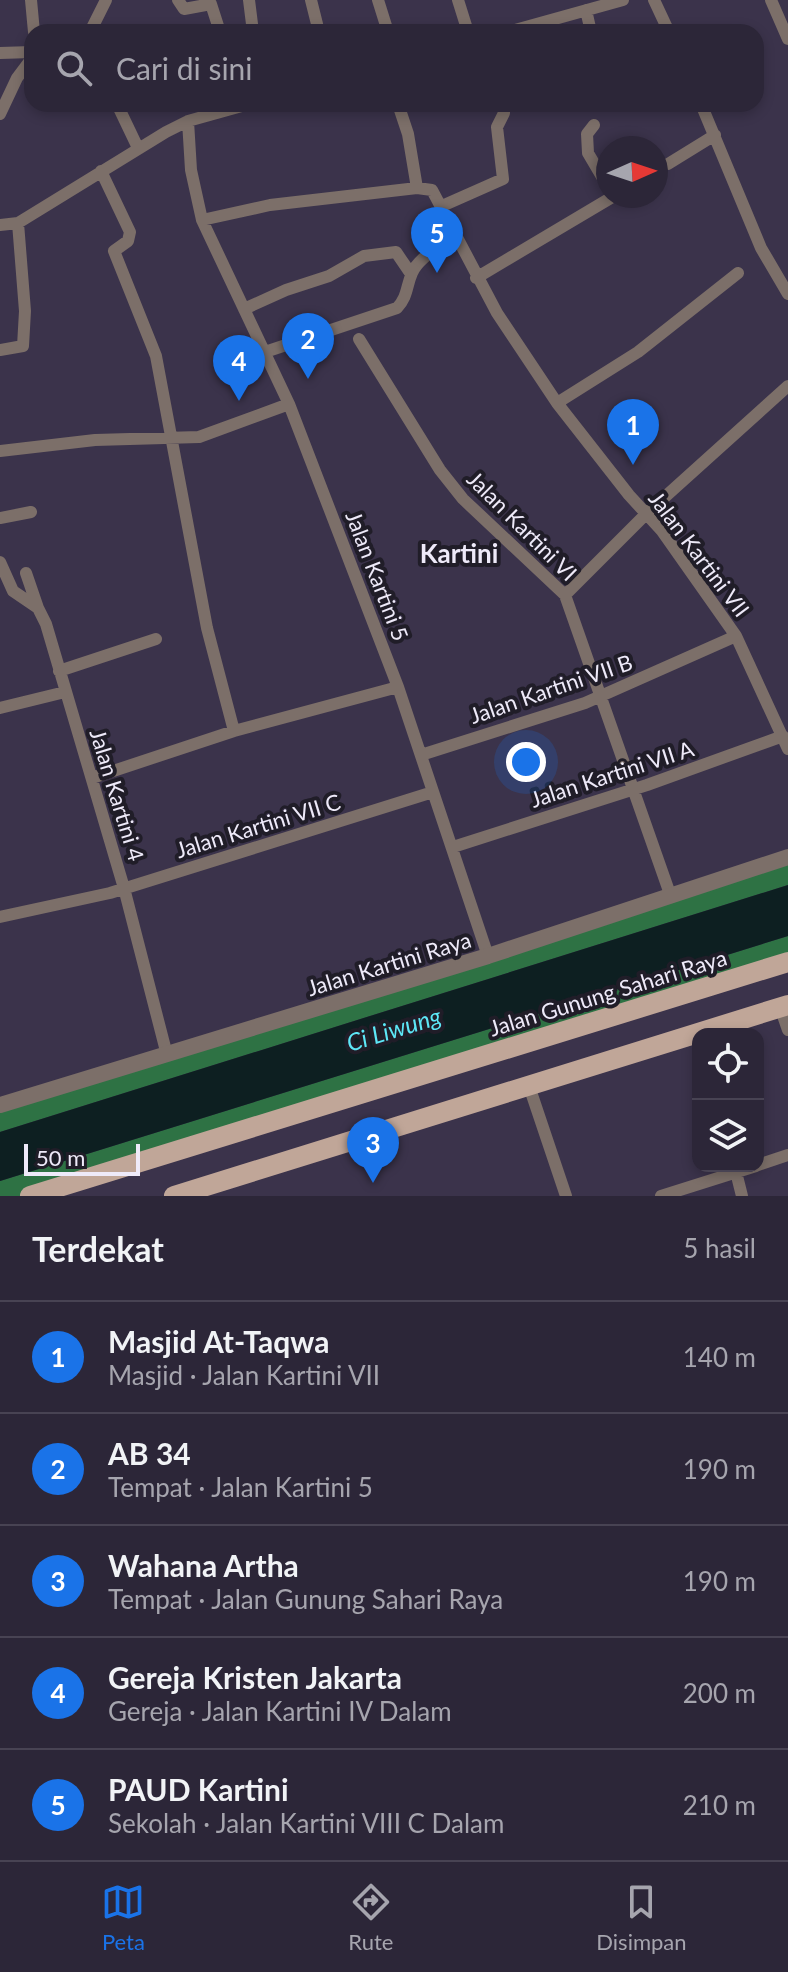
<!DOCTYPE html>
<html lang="id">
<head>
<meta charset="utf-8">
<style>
	body { margin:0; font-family:Lato,sans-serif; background:#342e40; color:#f1f3f6 }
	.controls { position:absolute; right:24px; bottom:24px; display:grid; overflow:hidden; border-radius:16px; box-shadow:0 4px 12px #0003 }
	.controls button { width:72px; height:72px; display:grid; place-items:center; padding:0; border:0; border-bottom:2px solid #484353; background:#2c2638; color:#f1f3f6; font:40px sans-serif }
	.compass { position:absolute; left:596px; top:136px; width:72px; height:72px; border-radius:50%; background:#2c2638; box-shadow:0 4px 12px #0003; rotate:87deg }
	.scale { position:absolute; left:24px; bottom:20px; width:116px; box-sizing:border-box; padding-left:8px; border:4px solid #eeeaf9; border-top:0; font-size:22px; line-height:28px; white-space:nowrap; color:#eeeaf9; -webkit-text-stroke:6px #201d28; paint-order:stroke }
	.you { position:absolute; left:526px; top:762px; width:28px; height:28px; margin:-20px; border:6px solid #fff; border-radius:50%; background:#1a73e8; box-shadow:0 0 0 12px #1a73e833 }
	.badge { display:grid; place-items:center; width:52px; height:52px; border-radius:50%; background:#1a73e8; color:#fff; font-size:26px; font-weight:700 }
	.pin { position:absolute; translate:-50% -66px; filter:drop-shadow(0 2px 4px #0008) }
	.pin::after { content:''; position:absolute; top:42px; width:28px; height:24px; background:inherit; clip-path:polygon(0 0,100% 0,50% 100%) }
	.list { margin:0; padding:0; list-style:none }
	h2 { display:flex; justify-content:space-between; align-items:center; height:104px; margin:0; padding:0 32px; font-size:34px }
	h2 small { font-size:26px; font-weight:400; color:#a6a5ae }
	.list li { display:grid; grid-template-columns:52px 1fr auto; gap:24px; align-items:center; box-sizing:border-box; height:112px; padding:0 32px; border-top:2px solid #484353 }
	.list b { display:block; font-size:30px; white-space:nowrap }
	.list p { margin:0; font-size:26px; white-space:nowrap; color:#a6a5ae }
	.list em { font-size:26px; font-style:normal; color:#a6a5ae }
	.icon { flex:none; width:44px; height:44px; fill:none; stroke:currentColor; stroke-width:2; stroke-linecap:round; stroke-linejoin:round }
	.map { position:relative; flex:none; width:788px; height:1196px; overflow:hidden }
	.search { position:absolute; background:#2c2638; box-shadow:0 4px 12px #0003; left:24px; right:24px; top:24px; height:88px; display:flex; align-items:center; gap:20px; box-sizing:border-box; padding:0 28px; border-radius:24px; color:#a6a5ae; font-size:30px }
	.sheet { height:664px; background:#2c2638 }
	nav { display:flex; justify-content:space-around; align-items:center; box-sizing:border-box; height:112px; border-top:2px solid #484353; background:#2c2638; font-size:22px; color:#a6a5ae }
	nav a { display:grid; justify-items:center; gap:4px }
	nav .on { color:#1a73e8 }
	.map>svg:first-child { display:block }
	.green { fill:#2e7244 }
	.water { fill:#0d1f21 }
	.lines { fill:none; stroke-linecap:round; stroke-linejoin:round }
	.minor { stroke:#7c6f69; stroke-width:12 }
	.tertiary { stroke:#7c6f69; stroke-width:16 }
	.primary { stroke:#c0a698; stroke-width:20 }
	.labels { text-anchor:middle; stroke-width:8; stroke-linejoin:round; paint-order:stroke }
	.street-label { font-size:22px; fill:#eeeaf9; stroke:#201d28 }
	.water-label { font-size:24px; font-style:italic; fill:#5de7f7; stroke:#201d28 }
	.quarter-label { font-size:26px; font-weight:bold; fill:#eeeaf9; stroke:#201d28 }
</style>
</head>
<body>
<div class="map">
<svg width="788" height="1196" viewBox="0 0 788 1196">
	<rect width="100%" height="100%" fill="#3b334b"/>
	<path class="green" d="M 788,857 L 788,885 L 0,1132 L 0,1105 Z
		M 788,936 L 788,962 L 30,1196 L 0,1196 L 0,1181 Z"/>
	<path class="water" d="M 788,885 L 788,936 L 0,1181 L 0,1132 Z"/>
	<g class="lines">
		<path class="minor" d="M 31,0 L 34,32
			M 178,0 L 184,9 L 211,4 L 220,32
			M 249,0 L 253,32
			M 311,0 L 319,32
			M 378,0 L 388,32
			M 458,0 L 468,32
			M 654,0 L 669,32
			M 771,0 L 788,39
			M 586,10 L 591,32
			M 90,32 L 106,0
			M 508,32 L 623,0
			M 0,53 L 32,52
			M 117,104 L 138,148
			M 398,104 L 408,134 L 417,188
			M 701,104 L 761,248 L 788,294
			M 0,114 L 17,78 L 32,58
			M 188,121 L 191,170 L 202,220 L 289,404 L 398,687 L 488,956
			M 594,125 L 587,134 L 588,153 L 608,187
			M 668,164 L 715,135
			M 101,171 L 130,232 L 128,241 L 114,251 L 156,356 L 207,628 L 234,731
			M 442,206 L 503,179 L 497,127 L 504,113 L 503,104
			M 202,220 L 270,205 L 417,188 L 432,190 L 497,313 L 557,403 L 629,495 L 662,531 L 736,636 L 788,749
			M 0,225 L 18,223 L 166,132 L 188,121 L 249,104
			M 476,278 L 614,196
			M 244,309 L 286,290 L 329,276 L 364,256 L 396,252 L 411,274
			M 359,339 L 440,470 L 463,499 L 565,595 L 670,894
			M 0,350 L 23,346 L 25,311 L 18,223
			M 265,352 L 397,308 C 408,296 406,287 412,273 C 418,258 442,245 454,235
			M 557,403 L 638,352 L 738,273
			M 0,451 L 95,440 L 199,437 L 289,404
			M 0,518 L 31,512
			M 0,562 L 13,591 L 38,608 L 46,624 L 124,888 L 167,1055
			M 26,573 L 38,608
			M 565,595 L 646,514 L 788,386
			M 59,671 L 156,639
			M 0,708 L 65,692
			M 421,755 L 585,703 L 736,636
			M 92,778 L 234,731 L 398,687
			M 453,847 L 647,785 L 783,736
			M 0,917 L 110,893 L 433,792
			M 780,1007 L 788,1030
			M 529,1086 L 566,1196
			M 758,1165 L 788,1155
			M 736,1172 L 742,1196
			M 661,1196 L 756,1166"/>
		<path class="tertiary" d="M 0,1105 L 488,956 L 788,857"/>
		<path class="primary" d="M 30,1196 L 788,962
			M 174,1196 L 788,1005"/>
	</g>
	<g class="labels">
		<g class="street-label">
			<text transform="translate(522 526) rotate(45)" y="8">Jalan Kartini VI</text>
			<text transform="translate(699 554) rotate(53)" y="8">Jalan Kartini VII</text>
			<text transform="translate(377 576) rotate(69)" y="8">Jalan Kartini 5</text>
			<text transform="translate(551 689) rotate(-19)" y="8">Jalan Kartini VII B</text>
			<text transform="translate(612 774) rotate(-18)" y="8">Jalan Kartini VII A</text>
			<text transform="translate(117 795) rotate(73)" y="8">Jalan Kartini 4</text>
			<text transform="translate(258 826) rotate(-17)" y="8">Jalan Kartini VII C</text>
			<text transform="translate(389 964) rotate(-17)" y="8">Jalan Kartini Raya</text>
			<text transform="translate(608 993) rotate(-17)" y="8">Jalan Gunung Sahari Raya</text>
		</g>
		<g class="water-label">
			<text transform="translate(394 1030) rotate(-17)" y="8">Ci Liwung</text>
		</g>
		<g class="quarter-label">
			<text x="459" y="563">Kartini</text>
		</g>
	</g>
</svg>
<div class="controls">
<button><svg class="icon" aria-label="locate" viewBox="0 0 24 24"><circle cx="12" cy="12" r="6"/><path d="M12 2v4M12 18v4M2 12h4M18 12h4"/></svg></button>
<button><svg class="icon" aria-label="layers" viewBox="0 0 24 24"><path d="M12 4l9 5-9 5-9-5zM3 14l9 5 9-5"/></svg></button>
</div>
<svg class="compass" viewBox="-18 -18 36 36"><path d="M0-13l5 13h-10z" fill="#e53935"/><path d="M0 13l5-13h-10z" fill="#a6a5ae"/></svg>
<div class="scale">50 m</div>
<div class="you"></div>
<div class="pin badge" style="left:633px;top:465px">1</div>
<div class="pin badge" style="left:308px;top:379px">2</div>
<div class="pin badge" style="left:373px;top:1183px">3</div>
<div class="pin badge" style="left:239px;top:401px">4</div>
<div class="pin badge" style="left:437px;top:273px">5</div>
<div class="search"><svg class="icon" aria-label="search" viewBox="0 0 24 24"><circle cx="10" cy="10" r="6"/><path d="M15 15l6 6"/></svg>Cari di sini</div>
</div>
<section class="sheet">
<h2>Terdekat<small>5 hasil</small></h2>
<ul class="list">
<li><span class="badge">1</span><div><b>Masjid At-Taqwa</b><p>Masjid · Jalan Kartini VII</p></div><em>140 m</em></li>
<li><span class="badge">2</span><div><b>AB 34</b><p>Tempat · Jalan Kartini 5</p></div><em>190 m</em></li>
<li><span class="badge">3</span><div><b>Wahana Artha</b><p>Tempat · Jalan Gunung Sahari Raya</p></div><em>190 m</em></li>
<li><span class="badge">4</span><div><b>Gereja Kristen Jakarta</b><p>Gereja · Jalan Kartini IV Dalam</p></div><em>200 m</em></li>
<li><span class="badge">5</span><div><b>PAUD Kartini</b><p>Sekolah · Jalan Kartini VIII C Dalam</p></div><em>210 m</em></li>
</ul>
</section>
<nav>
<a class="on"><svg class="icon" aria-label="map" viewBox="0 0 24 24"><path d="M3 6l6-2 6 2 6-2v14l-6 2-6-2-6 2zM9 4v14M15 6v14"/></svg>Peta</a>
<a><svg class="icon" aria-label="directions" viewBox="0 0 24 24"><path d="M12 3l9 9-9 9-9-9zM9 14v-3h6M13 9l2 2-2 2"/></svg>Rute</a>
<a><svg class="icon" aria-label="saved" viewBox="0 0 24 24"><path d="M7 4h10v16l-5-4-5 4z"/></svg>Disimpan</a>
</nav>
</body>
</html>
